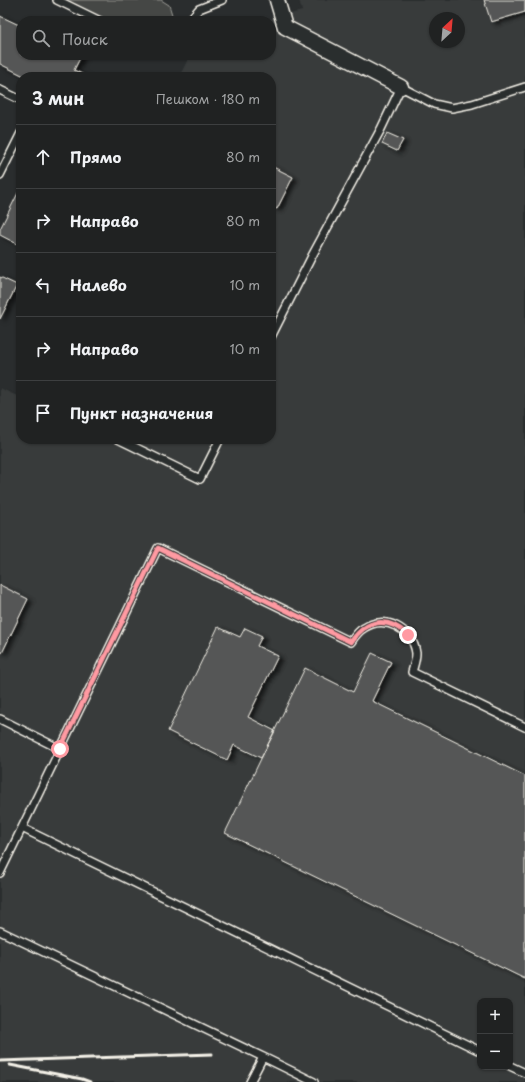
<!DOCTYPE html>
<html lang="ru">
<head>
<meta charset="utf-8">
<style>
	body { margin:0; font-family:"Playpen Sans",sans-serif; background:#282a2a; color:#f1f3f6 }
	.controls { position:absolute; right:12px; bottom:12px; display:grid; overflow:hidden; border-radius:8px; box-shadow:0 1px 3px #0004 }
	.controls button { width:36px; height:36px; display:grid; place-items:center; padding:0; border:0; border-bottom:1px solid #3d3f40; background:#202222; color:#f1f3f6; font:20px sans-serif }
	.compass { position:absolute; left:429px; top:12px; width:36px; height:36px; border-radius:50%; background:#202222; box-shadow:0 1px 3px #0004; rotate:26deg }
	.stop { position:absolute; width:12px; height:12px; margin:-9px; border:3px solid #ff9aa2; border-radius:50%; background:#fff }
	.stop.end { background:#ff9aa2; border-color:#fff; box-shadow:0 1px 4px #0008 }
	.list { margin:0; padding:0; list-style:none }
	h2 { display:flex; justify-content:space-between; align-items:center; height:52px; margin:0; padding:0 16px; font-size:17px }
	h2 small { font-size:13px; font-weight:400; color:#a2a4a5 }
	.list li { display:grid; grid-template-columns:26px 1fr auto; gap:12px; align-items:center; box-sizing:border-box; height:64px; padding:0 16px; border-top:1px solid #3d3f40 }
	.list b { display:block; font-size:15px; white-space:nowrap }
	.list em { font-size:13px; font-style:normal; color:#a2a4a5 }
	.icon { flex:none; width:22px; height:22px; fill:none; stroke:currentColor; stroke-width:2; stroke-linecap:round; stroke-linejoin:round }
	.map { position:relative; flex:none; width:525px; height:1082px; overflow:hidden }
	.search { position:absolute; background:#202222; box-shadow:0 1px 3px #0004; left:16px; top:16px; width:260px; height:44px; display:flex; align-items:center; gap:10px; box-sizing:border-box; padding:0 14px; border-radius:16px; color:#a2a4a5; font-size:15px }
	.panel { position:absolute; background:#202222; box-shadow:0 1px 3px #0004; left:16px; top:72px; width:260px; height:372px; border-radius:16px }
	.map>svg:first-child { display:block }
	.built { fill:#373a3a; fill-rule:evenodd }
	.green { fill:#444645; stroke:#9c9c96 }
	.building { fill:#555756; stroke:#f4f1e8; filter:url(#shadow) }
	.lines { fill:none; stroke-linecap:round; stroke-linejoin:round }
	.lane-casing { stroke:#f4f1e8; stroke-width:10 }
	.street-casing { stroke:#f4f1e8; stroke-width:17 }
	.lane { stroke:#2a2d2e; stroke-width:7 }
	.street { stroke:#2a2d2e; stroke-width:14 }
	.rail { stroke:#f4f1e8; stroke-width:3 }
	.route { stroke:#ff9aa2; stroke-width:5 }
</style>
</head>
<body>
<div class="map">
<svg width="525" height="1082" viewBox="0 0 525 1082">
	<defs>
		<filter id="shadow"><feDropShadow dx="4.5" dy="2.5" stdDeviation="2" flood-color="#0009"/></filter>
	</defs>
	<rect width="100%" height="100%" fill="#2a2d2e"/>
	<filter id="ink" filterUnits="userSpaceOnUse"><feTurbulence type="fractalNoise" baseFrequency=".025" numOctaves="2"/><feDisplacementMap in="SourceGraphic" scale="8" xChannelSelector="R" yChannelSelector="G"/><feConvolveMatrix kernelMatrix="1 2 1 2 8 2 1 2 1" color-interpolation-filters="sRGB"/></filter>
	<g filter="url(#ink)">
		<path class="built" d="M 299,0 L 525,0 L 525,1082 L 0,1082 L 0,388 L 17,396 L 21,388 L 21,439 L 271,439 L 271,77 L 179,77 L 190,55 L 271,55 L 271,21 L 261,21 L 302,11 ZM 435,18 L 459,18 L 459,42 L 435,42 ZM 480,1001 L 510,1001 L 510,1067 L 480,1067 Z"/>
		<path class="green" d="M 63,0 L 161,0 L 169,5 L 174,21 L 105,21 Z"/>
		<path class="building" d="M 484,0 L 525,0 L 525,12 L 491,22 Z
			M 0,16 L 21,26 L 21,55 L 79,55 L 81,56 L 74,70 L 88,77 L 26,77 L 0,64 Z
			M 387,133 L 403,140 L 397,151 L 382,144 Z
			M 271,166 L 293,177 L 277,209 L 271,206 Z
			M 21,187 L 21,246 L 0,235 L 0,229 Z
			M 0,277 L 17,285 L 0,319 Z
			M 0,585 L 28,599 L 2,653 L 0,652 Z
			M 218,627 L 240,637 L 245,628 L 262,636 L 257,646 L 278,656 L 248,717 L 275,731 L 261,758 L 234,745 L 227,760 L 168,731 Z
			M 372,653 L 391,662 L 372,701 L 525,776 L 525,979 L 225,833 L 305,668 L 353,692 Z"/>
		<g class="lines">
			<g class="lane-casing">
				<path id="lane" d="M 57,0 L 100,21
					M 189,21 L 199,9 L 222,0
					M 0,90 L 21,100
					M 0,175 L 21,133
					M 271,337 L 312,256 L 381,129 L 401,87 L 434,104 L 452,108 L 472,104 L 525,87
					M 118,439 L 200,479 L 220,439
					M 0,719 L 60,749
					M 22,828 L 480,1051
					M 0,873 L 158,548 L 351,642 C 355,636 358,631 364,628 C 384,614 413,629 416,653 C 416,660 414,665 412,672 L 525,727
					M 0,931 L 263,1057 L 250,1082
					M 263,1057 L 314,1082
					M 510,1066 L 525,1073"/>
			</g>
			<g class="street-casing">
				<path id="street" d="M 277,0 L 285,27 L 401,87"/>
			</g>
			<use href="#lane" class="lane"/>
			<use href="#street" class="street"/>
			<path class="rail" d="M 0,1061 L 212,1054
				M 10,1065 L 82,1079 L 90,1082"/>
		</g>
	</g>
	<g class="lines" filter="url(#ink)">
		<path class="route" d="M 60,749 L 158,548 L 351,642 C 367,619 387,616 408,635"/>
	</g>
</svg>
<div class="controls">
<button>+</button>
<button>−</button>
</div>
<svg class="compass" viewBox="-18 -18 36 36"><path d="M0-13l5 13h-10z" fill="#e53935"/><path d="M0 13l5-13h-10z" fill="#a2a4a5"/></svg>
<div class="stop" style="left:60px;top:749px"></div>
<div class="stop end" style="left:408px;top:635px"></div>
<div class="search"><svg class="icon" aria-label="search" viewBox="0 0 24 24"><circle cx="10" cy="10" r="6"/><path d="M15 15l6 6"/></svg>Поиск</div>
<section class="panel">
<h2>3 мин<small>Пешком · 180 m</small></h2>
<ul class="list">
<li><svg class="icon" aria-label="ahead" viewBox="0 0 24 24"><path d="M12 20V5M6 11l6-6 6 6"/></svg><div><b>Прямо</b></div><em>80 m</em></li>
<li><svg class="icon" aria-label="right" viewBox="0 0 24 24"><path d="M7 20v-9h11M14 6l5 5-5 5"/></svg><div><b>Направо</b></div><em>80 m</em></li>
<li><svg class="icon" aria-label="left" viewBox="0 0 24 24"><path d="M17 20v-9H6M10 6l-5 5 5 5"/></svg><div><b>Налево</b></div><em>10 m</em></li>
<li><svg class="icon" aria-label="right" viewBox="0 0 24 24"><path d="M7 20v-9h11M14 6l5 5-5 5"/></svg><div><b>Направо</b></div><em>10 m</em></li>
<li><svg class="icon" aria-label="arrive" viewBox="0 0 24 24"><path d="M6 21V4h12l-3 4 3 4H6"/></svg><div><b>Пункт назначения</b></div></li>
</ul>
</section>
</div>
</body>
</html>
